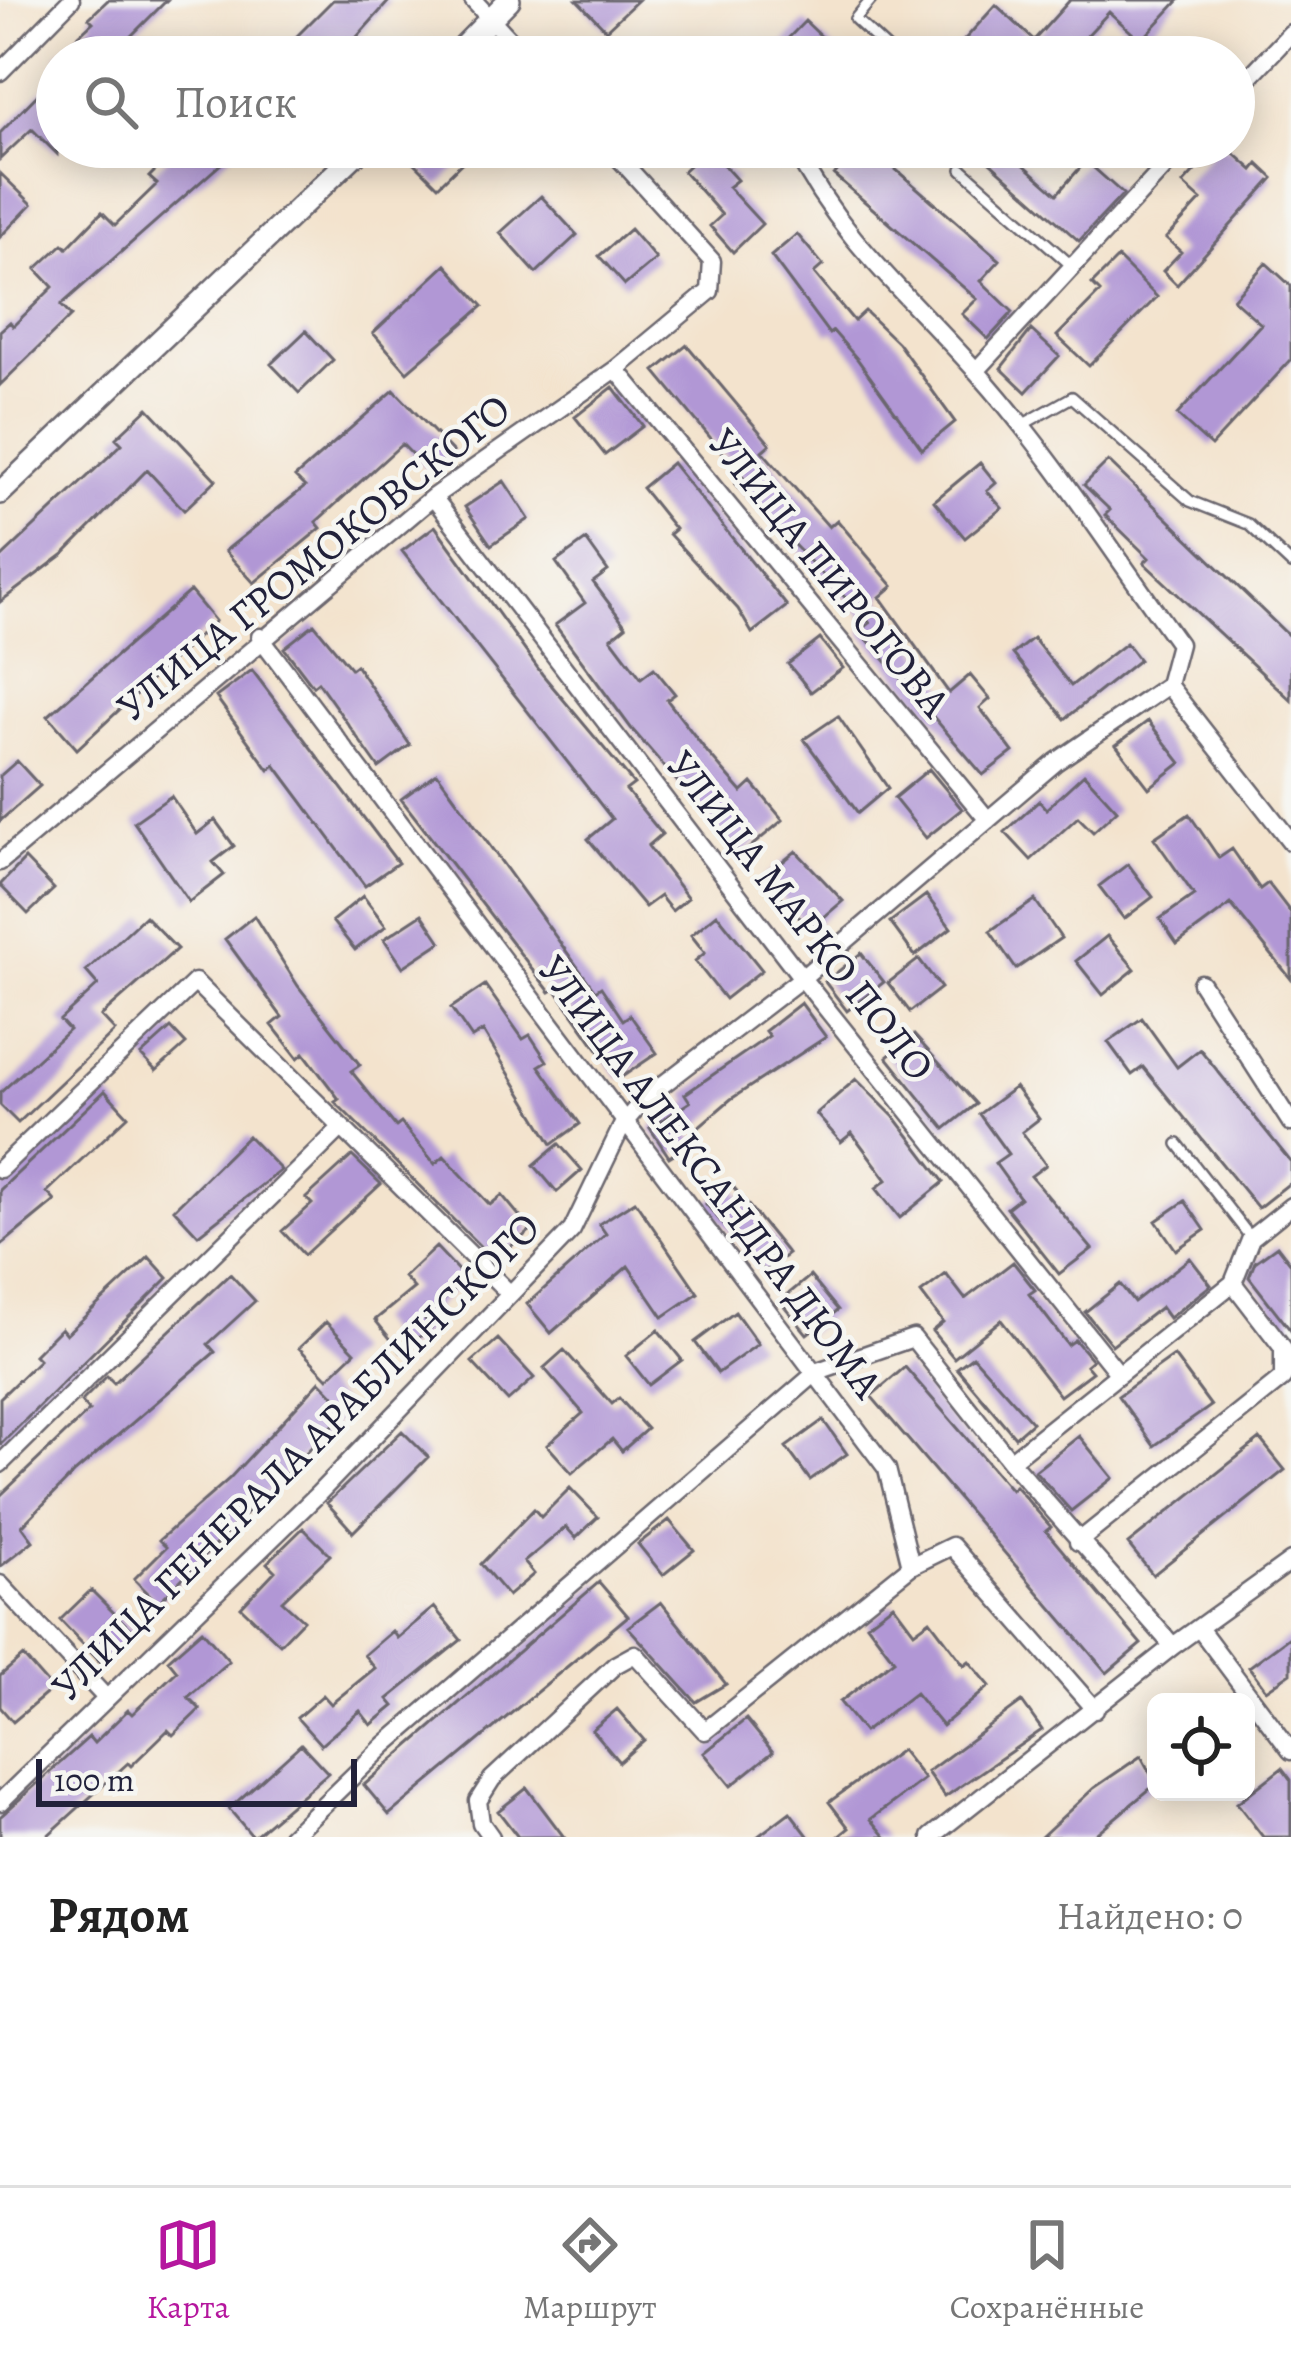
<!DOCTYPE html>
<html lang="ru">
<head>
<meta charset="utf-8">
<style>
	body { margin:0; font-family:Alegreya,serif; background:#f2f2f2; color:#222 }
	.controls { position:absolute; right:36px; bottom:36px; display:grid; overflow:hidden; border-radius:18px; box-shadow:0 6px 30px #0003 }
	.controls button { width:108px; height:108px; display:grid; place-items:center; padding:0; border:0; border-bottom:3px solid #e0e0e0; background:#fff; color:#222; font:60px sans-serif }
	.scale { position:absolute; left:36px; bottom:30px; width:321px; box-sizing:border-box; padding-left:12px; border:6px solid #22223b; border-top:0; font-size:33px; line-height:42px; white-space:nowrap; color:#22223b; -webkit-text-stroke:9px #f6f6f2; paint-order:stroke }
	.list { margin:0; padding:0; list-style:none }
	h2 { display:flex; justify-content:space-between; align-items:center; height:156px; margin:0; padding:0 48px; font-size:51px }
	h2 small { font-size:39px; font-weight:400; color:#767676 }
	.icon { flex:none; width:66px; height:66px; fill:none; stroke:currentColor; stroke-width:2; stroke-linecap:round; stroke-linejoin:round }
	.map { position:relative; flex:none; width:1291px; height:1837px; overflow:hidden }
	.search { position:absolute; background:#fff; box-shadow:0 6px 30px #0003; left:36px; right:36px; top:36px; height:132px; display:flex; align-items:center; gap:30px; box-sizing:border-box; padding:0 42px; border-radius:66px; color:#767676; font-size:45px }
	.sheet { height:348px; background:#fff }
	nav { display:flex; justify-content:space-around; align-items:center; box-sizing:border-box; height:168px; border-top:3px solid #e0e0e0; background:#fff; font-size:33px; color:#767676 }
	nav a { display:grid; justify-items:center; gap:6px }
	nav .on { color:#b5179e }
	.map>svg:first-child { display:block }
	.building { fill:#b197d5 }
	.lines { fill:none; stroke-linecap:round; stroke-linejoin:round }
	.service-casing { stroke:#6b666e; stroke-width:14 }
	.minor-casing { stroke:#6b666e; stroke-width:21 }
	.tertiary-casing { stroke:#6b666e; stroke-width:26 }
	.service { stroke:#fff; stroke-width:9 }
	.minor { stroke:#fff; stroke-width:16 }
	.tertiary { stroke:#fff; stroke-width:21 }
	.labels { text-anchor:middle; stroke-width:9; stroke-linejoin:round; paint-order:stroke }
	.street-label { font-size:42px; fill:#22223b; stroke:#f6f6f2 }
</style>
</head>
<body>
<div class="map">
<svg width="1291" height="1837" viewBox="0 0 1291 1837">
	<rect width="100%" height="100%" fill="#f6f6f2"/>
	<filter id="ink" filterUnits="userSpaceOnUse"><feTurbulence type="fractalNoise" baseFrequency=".00833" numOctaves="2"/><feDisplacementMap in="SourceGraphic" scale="24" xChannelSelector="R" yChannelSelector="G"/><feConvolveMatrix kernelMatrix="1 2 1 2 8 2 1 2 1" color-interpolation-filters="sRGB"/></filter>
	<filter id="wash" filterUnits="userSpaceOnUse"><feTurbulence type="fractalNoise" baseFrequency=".004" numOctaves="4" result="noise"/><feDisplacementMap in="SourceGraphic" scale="48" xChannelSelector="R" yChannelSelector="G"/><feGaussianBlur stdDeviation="2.7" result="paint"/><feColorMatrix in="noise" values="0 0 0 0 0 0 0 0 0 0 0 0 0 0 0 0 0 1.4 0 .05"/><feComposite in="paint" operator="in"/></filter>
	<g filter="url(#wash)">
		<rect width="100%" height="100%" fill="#f3e3cd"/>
		<g id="blocks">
			<path class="building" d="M 108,0 L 167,0 L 110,57 L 55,57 L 93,22 L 89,18 Z
				M 333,0 L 390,0 L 339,57 L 276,57 Z
				M 577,0 L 638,0 L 606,30 Z
				M 1070,0 L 1179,0 L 1141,41 L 1109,12 L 1067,57 L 967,57 L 957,48 L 996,5 L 1034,40 Z
				M 805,21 L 843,57 L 770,57 Z
				M 57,75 L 57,154 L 32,129 L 0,159 L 0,133 Z
				M 179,147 L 240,147 L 61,305 L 71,316 L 0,385 L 0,331 L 10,322 L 13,326 L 53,287 L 36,269 L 63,244 L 67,248 L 102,212 L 115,225 L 157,184 L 149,177 Z
				M 428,147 L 478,147 L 438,186 L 413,161 Z
				M 858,147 L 870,147 L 1000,260 L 981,281 L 1013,312 L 988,339 L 962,314 L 977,299 L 834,175 Z
				M 973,147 L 1004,147 L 1057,194 L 1086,161 L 1123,194 L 1079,241 Z
				M 1217,147 L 1227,147 L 1253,170 L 1258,164 L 1273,178 L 1177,285 L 1163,271 L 1181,252 L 1166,238 L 1201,200 L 1183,184 Z
				M 708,148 L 737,180 L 728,187 L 762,224 L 733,252 L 710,226 L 722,215 L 683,171 Z
				M 0,173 L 32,204 L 0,237 Z
				M 541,196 L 577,235 L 536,273 L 500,233 Z
				M 630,229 L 656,259 L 625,285 L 599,256 Z
				M 797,234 L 823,265 L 814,273 L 854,321 L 865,311 L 898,343 L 955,422 L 922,449 L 858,360 L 833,331 L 829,334 L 771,256 Z
				M 1118,258 L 1157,297 L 1089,366 L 1057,336 L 1100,292 L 1092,284 Z
				M 1266,263 L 1291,286 L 1291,360 L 1211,446 L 1177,415 L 1261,324 L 1233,299 Z
				M 446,265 L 483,306 L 407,372 L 373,333 Z
				M 1031,330 L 1059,356 L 1026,392 L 1001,368 Z
				M 306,331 L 333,360 L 299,393 L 271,364 Z
				M 687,345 L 770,444 L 762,451 L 829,527 L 837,520 L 893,586 L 880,597 L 949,693 L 970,675 L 990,699 L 980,708 L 1013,752 L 983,775 L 860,631 L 870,623 L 735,484 L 743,477 L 655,371 Z
				M 613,387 L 643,426 L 605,455 L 575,417 Z
				M 394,390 L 453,452 L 430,473 L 402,444 L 316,522 L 321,528 L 254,583 L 225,551 L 305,487 L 295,477 Z
				M 148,408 L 216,480 L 184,510 L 147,470 L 65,553 L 0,602 L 0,559 L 122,444 L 116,438 Z
				M 1108,461 L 1291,638 L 1291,700 L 1144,563 L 1149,558 L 1105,515 L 1110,510 L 1084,485 Z
				M 672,463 L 787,606 L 752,633 L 738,609 L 669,534 L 675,529 L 642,488 Z
				M 980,463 L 996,483 L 987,491 L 1002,508 L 965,538 L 934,501 Z
				M 504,481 L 529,519 L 491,545 L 465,507 Z
				M 435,526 L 542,674 L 634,784 L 626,790 L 662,834 L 648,846 L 688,898 L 672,911 L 660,896 L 645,907 L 588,839 L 612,819 L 402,551 Z
				M 586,540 L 608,571 L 593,582 L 626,626 L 611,638 L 641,678 L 654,668 L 675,694 L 667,700 L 708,753 L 742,792 L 752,783 L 783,820 L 741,855 L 631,728 L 555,625 L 585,603 L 556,562 Z
				M 190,591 L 215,621 L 77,749 L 48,716 Z
				M 314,624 L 351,669 L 356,665 L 410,745 L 379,768 L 318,682 L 313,686 L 284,648 Z
				M 1033,638 L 1071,686 L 1126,643 L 1139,660 L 1065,719 L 1013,654 Z
				M 820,639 L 843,668 L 811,692 L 788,664 Z
				M 252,670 L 398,863 L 365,886 L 275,765 L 269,770 L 216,697 Z
				M 838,716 L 888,788 L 858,813 L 804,739 Z
				M 1148,721 L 1181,763 L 1149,788 L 1116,745 Z
				M 17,761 L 40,786 L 0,821 L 0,776 Z
				M 929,769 L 962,809 L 926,838 L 894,798 Z
				M 437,773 L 595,991 L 601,987 L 623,1020 L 630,1015 L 657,1053 L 619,1079 L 555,989 L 550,992 L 401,799 Z
				M 1084,774 L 1117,810 L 1093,832 L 1078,817 L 1031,860 L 1005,832 L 1039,801 L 1046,809 Z
				M 171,796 L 197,834 L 215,820 L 234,846 L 213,862 L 224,875 L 189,902 L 134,822 Z
				M 1189,814 L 1219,858 L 1232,849 L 1260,889 L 1268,883 L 1291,913 L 1291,979 L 1231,904 L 1177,944 L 1160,919 L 1194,895 L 1154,838 Z
				M 796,851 L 843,901 L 810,929 L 764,877 Z
				M 25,859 L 54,889 L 28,914 L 0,885 Z
				M 1128,864 L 1153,897 L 1124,919 L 1099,886 Z
				M 926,895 L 951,928 L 915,956 L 890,922 Z
				M 363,896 L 386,926 L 355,950 L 332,921 Z
				M 1035,900 L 1061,938 L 1016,969 L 990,931 Z
				M 422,914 L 441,942 L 403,967 L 384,939 Z
				M 717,914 L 762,970 L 725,999 L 695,961 L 705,953 L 691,935 Z
				M 145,916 L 177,949 L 101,1016 L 115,1031 L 18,1123 L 0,1105 L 0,1093 L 69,1030 L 60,1020 L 98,985 L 86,971 Z
				M 254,916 L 298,986 L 360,1065 L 351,1071 L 396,1127 L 401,1123 L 435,1164 L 444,1156 L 490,1205 L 502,1195 L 531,1230 L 494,1260 L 335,1102 L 339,1099 L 304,1053 L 298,1058 L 272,1025 L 282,1017 L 225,939 Z
				M 1107,936 L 1135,969 L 1103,995 L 1076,961 Z
				M 861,953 L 884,982 L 847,1011 L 825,982 Z
				M 919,959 L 941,988 L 910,1012 L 888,983 Z
				M 485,985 L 523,1039 L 530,1035 L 547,1061 L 539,1066 L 580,1124 L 552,1144 L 483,1031 L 472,1038 L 451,1008 Z
				M 801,1003 L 826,1037 L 731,1099 L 690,1134 L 695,1141 L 669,1157 L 650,1128 L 690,1102 L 685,1094 L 769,1036 L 765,1031 Z
				M 1142,1018 L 1177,1067 L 1200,1049 L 1291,1162 L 1291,1182 L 1258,1208 L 1143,1067 L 1132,1075 L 1108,1042 Z
				M 171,1028 L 186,1044 L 156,1071 L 141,1055 Z
				M 914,1035 L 976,1104 L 945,1129 L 887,1057 Z
				M 856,1079 L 897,1120 L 944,1182 L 900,1218 L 876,1188 L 887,1180 L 852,1133 L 841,1142 L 816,1114 Z
				M 1015,1087 L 1039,1119 L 1022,1132 L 1046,1165 L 1031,1176 L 1092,1249 L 1059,1274 L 1007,1208 L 1020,1198 L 995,1163 L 1008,1154 L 979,1114 Z
				M 105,1091 L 128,1116 L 47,1192 L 55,1201 L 0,1246 L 0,1190 Z
				M 248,1136 L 281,1170 L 198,1235 L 174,1209 Z
				M 559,1144 L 582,1170 L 557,1192 L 534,1165 Z
				M 352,1156 L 381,1184 L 304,1255 L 282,1231 L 312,1204 L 306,1198 Z
				M 731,1184 L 788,1254 L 764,1272 L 706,1204 Z
				M 635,1201 L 698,1293 L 663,1317 L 628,1266 L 551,1333 L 527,1304 L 606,1234 L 599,1224 Z
				M 1185,1201 L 1205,1230 L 1176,1250 L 1156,1221 Z
				M 1277,1246 L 1291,1264 L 1291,1331 L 1249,1277 L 1255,1262 Z
				M 436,1247 L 466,1279 L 424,1318 L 432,1327 L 401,1352 L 375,1320 L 414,1288 L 404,1277 Z
				M 149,1257 L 168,1278 L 0,1445 L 0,1398 L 39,1360 L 34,1355 L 61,1328 L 66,1334 Z
				M 1190,1258 L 1211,1285 L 1169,1318 L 1161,1307 L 1112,1345 L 1085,1312 L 1120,1284 L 1134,1302 Z
				M 1013,1262 L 1035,1290 L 1029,1294 L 1068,1345 L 1075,1340 L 1092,1360 L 1086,1365 L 1092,1372 L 1060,1396 L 1001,1320 L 954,1358 L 932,1331 L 943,1322 L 921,1293 L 946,1274 L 965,1299 Z
				M 230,1274 L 255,1301 L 208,1344 L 215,1352 L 75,1472 L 22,1526 L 33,1541 L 0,1567 L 0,1496 L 89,1411 L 81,1402 L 107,1376 L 114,1383 Z
				M 810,1276 L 838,1310 L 807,1334 L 780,1301 Z
				M 735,1312 L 758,1344 L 718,1373 L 695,1342 Z
				M 326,1322 L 355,1352 L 328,1378 L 299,1348 Z
				M 658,1330 L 682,1360 L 649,1385 L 626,1356 Z
				M 498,1339 L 534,1378 L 508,1401 L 472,1362 Z
				M 564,1350 L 612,1404 L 619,1398 L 647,1429 L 622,1451 L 612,1439 L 572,1473 L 547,1445 L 583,1413 L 544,1368 Z
				M 973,1356 L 1032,1422 L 1015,1437 L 957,1368 Z
				M 1174,1356 L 1211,1406 L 1154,1446 L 1118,1396 Z
				M 905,1367 L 1011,1490 L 1015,1486 L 1051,1527 L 1046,1531 L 1141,1644 L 1107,1673 L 871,1396 Z
				M 320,1381 L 348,1410 L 158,1603 L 134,1579 L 166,1547 L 159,1540 L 229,1479 Z
				M 823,1420 L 847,1454 L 810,1480 L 786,1447 Z
				M 402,1431 L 428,1457 L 353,1532 L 327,1503 Z
				M 1079,1436 L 1113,1478 L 1071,1511 L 1035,1471 Z
				M 1260,1439 L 1285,1470 L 1153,1575 L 1128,1544 Z
				M 570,1488 L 598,1517 L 576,1538 L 566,1527 L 524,1562 L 534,1574 L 508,1596 L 481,1564 L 534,1509 L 541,1517 Z
				M 669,1520 L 694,1550 L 663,1575 L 638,1544 Z
				M 303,1528 L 330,1555 L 282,1601 L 303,1620 L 280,1644 L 241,1607 L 275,1571 L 267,1563 Z
				M 599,1582 L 628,1616 L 389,1815 L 364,1785 Z
				M 91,1590 L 133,1632 L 101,1663 L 60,1620 Z
				M 661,1602 L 726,1684 L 696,1702 L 628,1627 Z
				M 893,1604 L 914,1632 L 930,1620 L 964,1665 L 969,1661 L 990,1686 L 942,1726 L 915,1693 L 864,1732 L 840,1702 L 894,1660 L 867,1624 Z
				M 434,1607 L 461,1640 L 388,1699 L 394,1706 L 371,1725 L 360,1711 L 321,1745 L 297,1718 L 323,1695 L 331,1704 L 375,1668 L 364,1655 L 392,1631 L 397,1638 Z
				M 202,1630 L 229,1661 L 188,1697 L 200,1709 L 173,1735 L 168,1730 L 131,1766 L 128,1763 L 46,1837 L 0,1837 L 0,1817 L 89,1737 L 94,1743 L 128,1710 L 132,1714 L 177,1671 L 168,1660 Z
				M 1291,1636 L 1291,1673 L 1266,1690 L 1249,1667 Z
				M 23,1656 L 52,1689 L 13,1722 L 0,1707 L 0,1676 Z
				M 1022,1702 L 1042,1730 L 945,1797 L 927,1772 Z
				M 617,1709 L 644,1740 L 619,1762 L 592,1730 Z
				M 746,1719 L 773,1752 L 731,1786 L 704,1753 Z
				M 301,1744 L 328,1773 L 253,1837 L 229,1809 Z
				M 901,1750 L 924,1779 L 871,1819 L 886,1837 L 838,1837 L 849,1828 L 829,1802 Z
				M 1141,1756 L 1156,1784 L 1092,1837 L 1041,1837 L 1094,1788 Z
				M 1282,1768 L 1291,1780 L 1291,1837 L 1263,1837 L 1237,1803 Z
				M 527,1788 L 564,1837 L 518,1837 L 498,1811 Z
				M 790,1812 L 809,1837 L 757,1837 Z"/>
		</g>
	</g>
	<g filter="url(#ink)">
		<use href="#blocks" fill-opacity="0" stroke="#6b666e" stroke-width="3"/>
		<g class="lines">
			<g class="service-casing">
				<path id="service" d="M 871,0 L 855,19 L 896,57
					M 962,169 L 1071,265
					M 1022,425 L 1072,397 L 1190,501 L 1248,524 L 1291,564
					M 1178,1144 L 1251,1238"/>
			</g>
			<g class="minor-casing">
				<path id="minor" d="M 473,0 L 526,57
					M 0,72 L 71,0
					M 1234,93 L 1291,33
					M 794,147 C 839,238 911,298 977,372 C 1052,456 1113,553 1179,644 L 1168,685 L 1291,842
					M 616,369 L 988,820
					M 976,371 L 1183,147
					M 433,497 L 802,978 L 1118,1373
					M 260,637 L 887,1469 L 911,1566 L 952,1546 L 1095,1710
					M 0,862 L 433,497 L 616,369 L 710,291 L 712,261 L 609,147
					M 1201,983 L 1291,1123
					M 0,1169 L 195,982 L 510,1294
					M 1010,1461 L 1233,1283
					M 0,1464 L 340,1129
					M 1078,1542 L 1283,1378 L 1283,1348 L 1233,1283 L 1251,1238 L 1291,1206
					M 0,1584 L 106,1698
					M 1199,1628 L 1291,1751
					M 0,1802 L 318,1494 L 572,1230 L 623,1124 L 644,1099 L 802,978 L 1056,762 L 1168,685
					M 290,1837 L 385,1745 L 818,1371 L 913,1338 L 1010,1461 L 1173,1646
					M 491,1837 L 481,1823 L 478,1801 L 492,1779 L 615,1665 L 635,1654 L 705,1731 L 911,1566
					M 931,1837 L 1173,1646 L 1291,1561"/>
			</g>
			<g class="tertiary-casing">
				<path id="tertiary" d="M 453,57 L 509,0
					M 0,493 L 363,147"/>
			</g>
			<use href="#service" class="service"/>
			<use href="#minor" class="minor"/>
			<use href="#tertiary" class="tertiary"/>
		</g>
	</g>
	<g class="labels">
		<g class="street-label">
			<text transform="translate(313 557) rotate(-39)" y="15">УЛИЦА ГРОМОКОВСКОГО</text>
			<text transform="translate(830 572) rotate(51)" y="15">УЛИЦА ПИРОГОВА</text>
			<text transform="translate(801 915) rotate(52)" y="15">УЛИЦА МАРКО ПОЛО</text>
			<text transform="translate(711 1176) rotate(53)" y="15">УЛИЦА АЛЕКСАНДРА ДЮМА</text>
			<text transform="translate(295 1456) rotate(-45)" y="15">УЛИЦА ГЕНЕРАЛА АРАБЛИНСКОГО</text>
		</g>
	</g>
</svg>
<div class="controls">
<button><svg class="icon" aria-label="locate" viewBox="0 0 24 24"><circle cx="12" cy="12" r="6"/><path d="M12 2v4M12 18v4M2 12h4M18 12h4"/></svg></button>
</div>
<div class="scale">100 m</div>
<div class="search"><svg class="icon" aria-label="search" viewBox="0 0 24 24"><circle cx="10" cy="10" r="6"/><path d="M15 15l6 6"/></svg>Поиск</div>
</div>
<section class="sheet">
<h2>Рядом<small>Найдено: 0</small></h2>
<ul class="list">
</ul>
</section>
<nav>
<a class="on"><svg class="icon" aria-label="map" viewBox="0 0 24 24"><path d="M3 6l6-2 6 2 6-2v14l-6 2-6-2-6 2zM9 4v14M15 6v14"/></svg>Карта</a>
<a><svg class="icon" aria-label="directions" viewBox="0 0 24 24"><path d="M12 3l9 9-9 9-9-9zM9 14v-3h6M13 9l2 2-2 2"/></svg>Маршрут</a>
<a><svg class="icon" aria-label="saved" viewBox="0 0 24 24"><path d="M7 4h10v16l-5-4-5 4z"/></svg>Сохранённые</a>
</nav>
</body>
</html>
